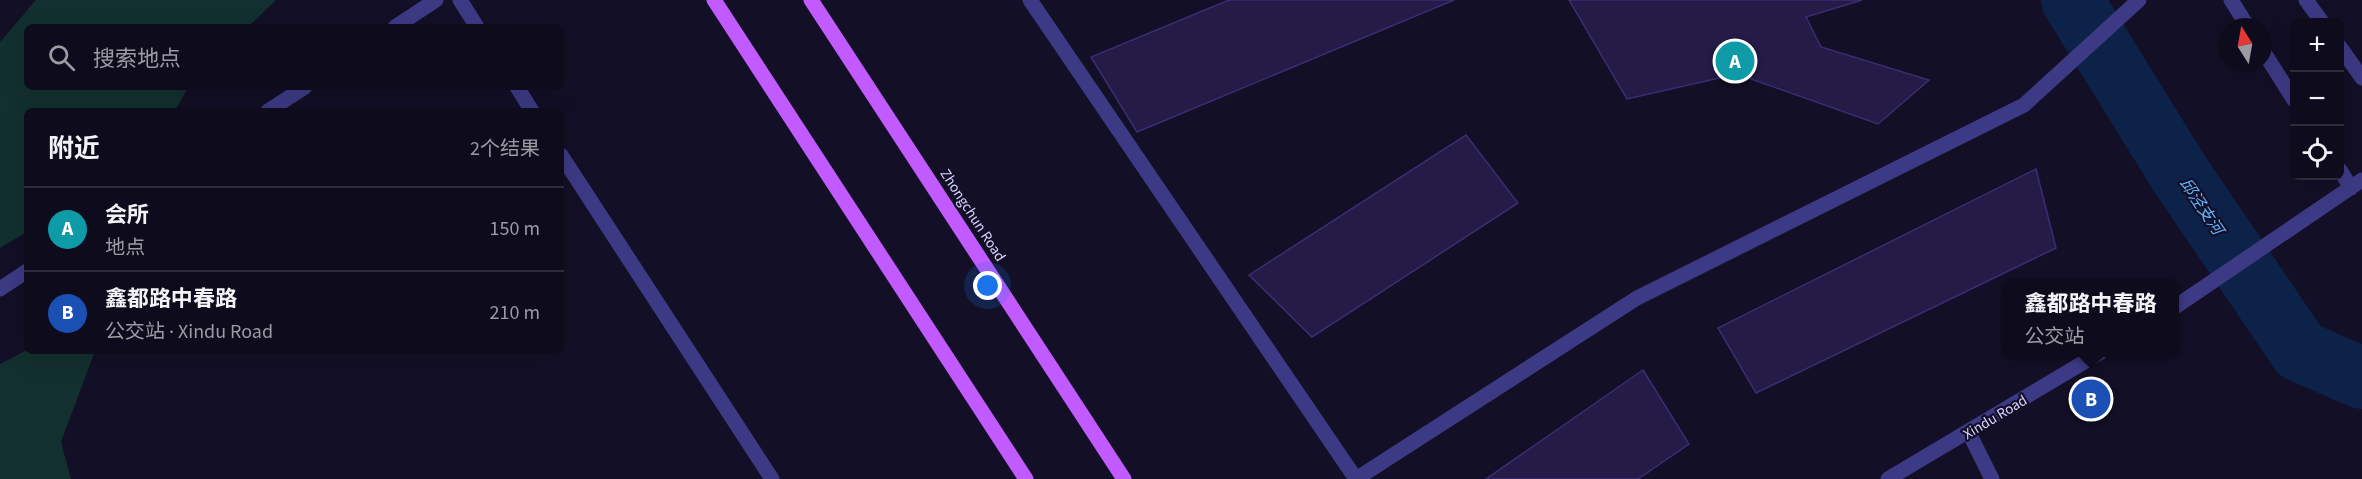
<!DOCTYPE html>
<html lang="zh">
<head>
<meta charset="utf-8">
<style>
	body { margin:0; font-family:"Source Sans 3","Noto Sans SC",sans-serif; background:#171425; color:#f1f3f6 }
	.controls { position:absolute; right:18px; top:18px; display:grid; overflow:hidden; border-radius:9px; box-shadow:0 6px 24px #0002 }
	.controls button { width:54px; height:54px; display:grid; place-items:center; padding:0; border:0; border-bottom:2px solid #2e2b3b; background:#0e0b1c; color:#f1f3f6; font:30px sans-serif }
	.compass { position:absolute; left:2218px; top:18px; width:54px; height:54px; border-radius:50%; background:#0e0b1c; box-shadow:0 6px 24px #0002; rotate:349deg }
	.you { position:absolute; left:988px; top:286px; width:21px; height:21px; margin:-15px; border:4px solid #fff; border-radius:50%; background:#1a73e8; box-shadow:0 0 0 9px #1a73e833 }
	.badge { display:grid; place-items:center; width:39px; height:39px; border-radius:50%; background:#00e5ff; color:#fff; font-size:20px; font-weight:700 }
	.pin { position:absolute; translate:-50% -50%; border:3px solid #fff; box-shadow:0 2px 6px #0006 }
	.popup { position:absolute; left:2002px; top:279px; width:177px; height:78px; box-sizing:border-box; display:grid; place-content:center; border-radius:9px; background:#0e0b1c; filter:drop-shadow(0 2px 4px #0005); font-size:20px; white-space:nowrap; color:#9b9ba3 }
	.popup b { font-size:22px; color:#f1f3f6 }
	.popup::after { content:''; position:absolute; left:50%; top:100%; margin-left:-12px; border:12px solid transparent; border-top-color:#0e0b1c }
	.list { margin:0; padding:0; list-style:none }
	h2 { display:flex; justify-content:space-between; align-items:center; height:78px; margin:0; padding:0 24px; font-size:26px }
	h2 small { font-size:20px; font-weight:400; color:#9b9ba3 }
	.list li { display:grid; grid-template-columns:39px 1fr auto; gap:18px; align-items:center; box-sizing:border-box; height:84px; padding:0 24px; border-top:2px solid #2e2b3b }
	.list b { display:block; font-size:22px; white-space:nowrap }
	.list p { margin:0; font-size:20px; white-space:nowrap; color:#9b9ba3 }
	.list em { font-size:20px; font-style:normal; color:#9b9ba3 }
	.icon { flex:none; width:33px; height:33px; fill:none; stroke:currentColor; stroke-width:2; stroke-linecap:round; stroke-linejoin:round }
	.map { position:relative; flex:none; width:2362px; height:479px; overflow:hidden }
	.search { position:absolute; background:#0e0b1c; box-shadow:0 6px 24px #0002; left:24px; top:24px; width:540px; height:66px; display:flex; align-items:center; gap:15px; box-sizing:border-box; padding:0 21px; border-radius:9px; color:#9b9ba3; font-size:22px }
	.panel { position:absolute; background:#0e0b1c; box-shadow:0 6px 24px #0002; left:24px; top:108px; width:540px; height:246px; border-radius:9px }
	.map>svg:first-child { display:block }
	.green { fill:#12302f }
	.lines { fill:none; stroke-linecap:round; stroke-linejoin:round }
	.river { stroke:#0c2248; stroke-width:62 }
	.building { fill:#241b47; stroke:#3b2d73; stroke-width:1.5 }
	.service { stroke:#3d3a85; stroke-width:15 }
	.minor { stroke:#3d3a85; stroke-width:15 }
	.primary { stroke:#c25bff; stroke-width:15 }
	.labels { text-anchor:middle; stroke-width:4.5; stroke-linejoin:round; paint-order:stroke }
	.street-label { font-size:15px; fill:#d9d4ff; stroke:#130f26 }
	.water-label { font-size:16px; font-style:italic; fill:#62b6ff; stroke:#130f26 }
</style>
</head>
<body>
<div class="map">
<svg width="2362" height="479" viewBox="0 0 2362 479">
	<rect width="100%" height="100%" fill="#130f26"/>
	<path class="green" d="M 36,0 L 276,0 L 248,27 L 27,27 L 27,87 L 188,87 L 175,111 L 27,111 L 27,232 L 0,248 L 0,42 Z
		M 27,350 L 95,351 L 61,442 L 71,479 L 0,479 L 0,364 Z"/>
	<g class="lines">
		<path class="river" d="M 2072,0 L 2179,173 L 2300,351 L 2362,378"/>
	</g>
	<path class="building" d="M 1229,0 L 1454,0 L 1137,132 L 1091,57 Z
		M 1569,0 L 1862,0 L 1806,17 L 1821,47 L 1929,80 L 1878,124 L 1737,74 L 1627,99 Z
		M 1466,135 L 1518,203 L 1312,337 L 1249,275 Z
		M 2036,169 L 2056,248 L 1756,393 L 1718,328 Z
		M 1643,370 L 1689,444 L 1638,479 L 1486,479 Z"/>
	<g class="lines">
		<path class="service" d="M 460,0 L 477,27
			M 395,27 L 436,0
			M 517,87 L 532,111
			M 268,111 L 305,87
			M 561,155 L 772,479
			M 0,289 L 27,271"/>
		<path class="minor" d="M 1030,0 L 1356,479
			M 2231,0 L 2248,27
			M 2306,0 L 2322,22
			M 2340,47 L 2362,78
			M 2263,51 L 2294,100
			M 2340,170 L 2351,188
			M 2175,307 L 2362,180
			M 1969,433 L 1992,479
			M 1356,479 L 1637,298 L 2024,105 L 2139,0
			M 1888,479 L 2101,352"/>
		<path class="primary" d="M 714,0 L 1026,479
			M 811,0 L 1124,479"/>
	</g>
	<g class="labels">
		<g class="street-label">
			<text transform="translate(973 215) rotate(57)" y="5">Zhongchun Road</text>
			<text transform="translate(1995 417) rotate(-31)" y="5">Xindu Road</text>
		</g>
		<g class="water-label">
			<text transform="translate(2202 206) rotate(56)" y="6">邱泾支河</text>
		</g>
	</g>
</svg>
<div class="controls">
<button>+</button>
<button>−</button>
<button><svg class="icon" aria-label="locate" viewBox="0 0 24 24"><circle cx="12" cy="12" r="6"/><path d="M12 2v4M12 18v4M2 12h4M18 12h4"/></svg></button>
</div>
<svg class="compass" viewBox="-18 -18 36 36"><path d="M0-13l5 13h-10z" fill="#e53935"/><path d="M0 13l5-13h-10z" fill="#9b9ba3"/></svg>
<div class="you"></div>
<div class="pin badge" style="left:1735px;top:61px;background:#0f9aa8">A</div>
<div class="pin badge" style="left:2091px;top:399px;background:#1a4fb4">B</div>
<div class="popup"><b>鑫都路中春路</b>公交站</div>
<div class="search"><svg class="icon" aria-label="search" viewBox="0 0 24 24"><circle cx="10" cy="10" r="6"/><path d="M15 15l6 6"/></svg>搜索地点</div>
<section class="panel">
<h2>附近<small>2个结果</small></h2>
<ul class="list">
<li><span class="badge" style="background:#0f9aa8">A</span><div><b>会所</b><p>地点</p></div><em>150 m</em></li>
<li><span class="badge" style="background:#1a4fb4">B</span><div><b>鑫都路中春路</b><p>公交站 · Xindu Road</p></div><em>210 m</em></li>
</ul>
</section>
</div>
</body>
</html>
